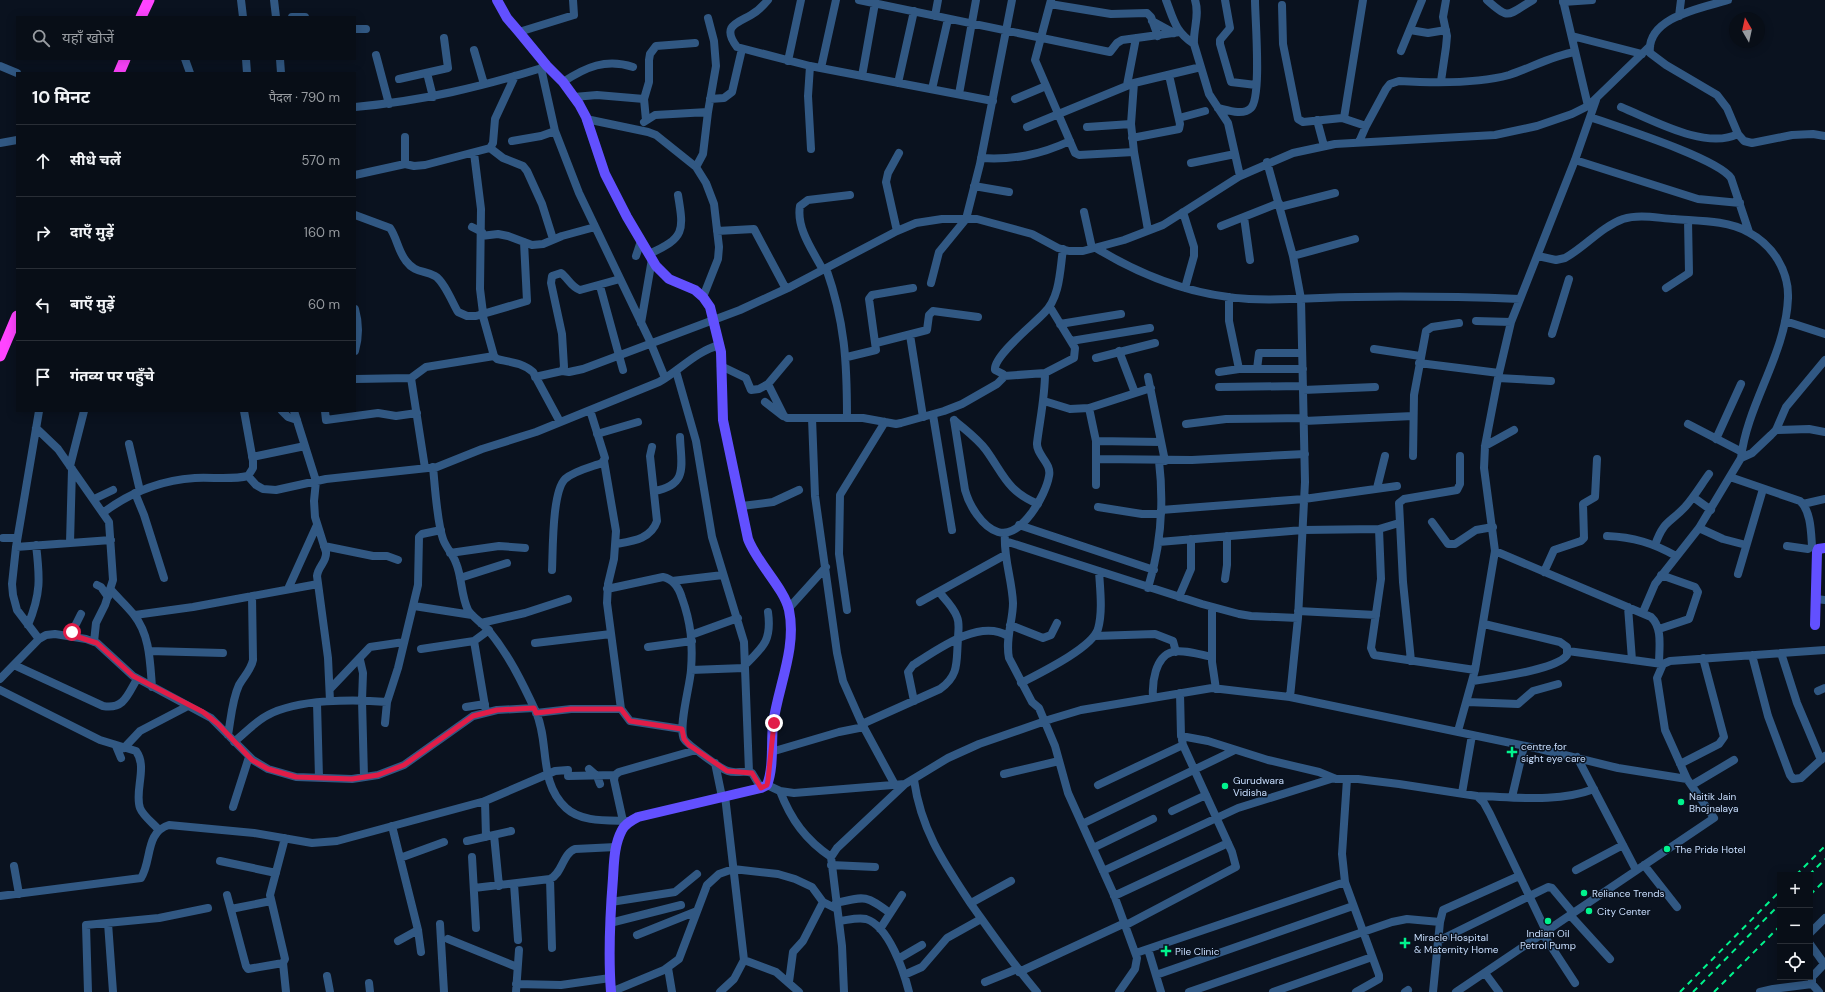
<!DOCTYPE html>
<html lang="hi">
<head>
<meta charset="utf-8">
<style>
	body { margin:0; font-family:"DM Sans","Noto Sans Devanagari",sans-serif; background:#161c24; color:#f1f3f6 }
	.controls { position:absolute; right:12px; bottom:12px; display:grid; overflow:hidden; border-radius:0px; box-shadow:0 2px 10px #0003 }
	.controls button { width:36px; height:36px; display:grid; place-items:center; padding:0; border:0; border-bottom:1px solid #292e36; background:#080e17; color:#f1f3f6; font:20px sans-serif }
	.compass { position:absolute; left:1729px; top:12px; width:36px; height:36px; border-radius:50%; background:#080e17; box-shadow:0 2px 10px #0003; rotate:351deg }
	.stop { position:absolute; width:12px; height:12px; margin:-9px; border:3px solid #e11d48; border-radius:50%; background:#fff }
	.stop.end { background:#e11d48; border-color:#fff; box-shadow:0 1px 4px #0008 }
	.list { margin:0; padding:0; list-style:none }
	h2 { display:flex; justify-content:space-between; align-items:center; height:52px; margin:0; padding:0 16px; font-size:17px }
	h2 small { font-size:13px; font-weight:400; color:#989ca1 }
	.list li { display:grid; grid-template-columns:26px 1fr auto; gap:12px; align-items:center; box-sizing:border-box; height:72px; padding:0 16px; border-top:1px solid #292e36 }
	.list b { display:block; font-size:15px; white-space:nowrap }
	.list em { font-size:13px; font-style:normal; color:#989ca1 }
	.icon { flex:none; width:22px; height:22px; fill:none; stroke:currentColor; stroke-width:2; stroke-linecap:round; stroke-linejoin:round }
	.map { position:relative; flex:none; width:1825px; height:992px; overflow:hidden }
	.search { position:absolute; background:#080e17; box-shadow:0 2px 10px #0003; left:16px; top:16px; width:340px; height:44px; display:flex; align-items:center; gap:10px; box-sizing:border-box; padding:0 14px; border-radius:0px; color:#989ca1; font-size:15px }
	.panel { position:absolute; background:#080e17; box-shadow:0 2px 10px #0003; left:16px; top:72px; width:340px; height:340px; border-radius:0px }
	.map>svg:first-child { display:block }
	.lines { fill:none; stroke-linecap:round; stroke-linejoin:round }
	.minor { stroke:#315883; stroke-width:8 }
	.major { stroke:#6250ff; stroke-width:10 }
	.highway { stroke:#f4f; stroke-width:11 }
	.rail { stroke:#00f48d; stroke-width:2; stroke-dasharray:6 5; stroke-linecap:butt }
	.route { stroke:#e11d48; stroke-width:5 }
	.poi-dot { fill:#00f48d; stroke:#0a121f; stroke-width:1.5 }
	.labels { text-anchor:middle; stroke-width:3; stroke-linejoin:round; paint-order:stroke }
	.poi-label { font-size:10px; fill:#c9dfff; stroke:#0a121f; text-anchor:start }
</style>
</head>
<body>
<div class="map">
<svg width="1825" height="992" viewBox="0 0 1825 992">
	<rect width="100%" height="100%" fill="#0a121f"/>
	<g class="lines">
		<path class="minor" d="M 241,0 L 243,17
			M 274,0 L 276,17
			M 768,0 C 763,6 758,11 751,15 C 737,23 721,26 737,47 L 810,66 L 993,101
			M 859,0 L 1105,51 L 1110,52 L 1117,43 L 1122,40 L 1180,32
			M 1051,0 L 1035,60 L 1075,153 L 1079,155 L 1134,152
			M 1166,0 C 1174,21 1175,31 1194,44
			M 1195,0 C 1200,15 1193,29 1194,44 L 1209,94 L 1228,123 L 1240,176
			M 1225,0 L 1230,28 L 1220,40 L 1220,44 L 1231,82 L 1256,85
			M 1487,0 C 1510,21 1507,15 1533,0
			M 1563,0 L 1588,106
			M 1728,0 C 1702,8 1646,17 1650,53 L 1666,65 L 1717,95 L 1727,108 L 1738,134 L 1744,141 L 1752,143 L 1792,135 L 1813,134 L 1825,136
			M 1563,2 L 1592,0
			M 1050,4 L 1111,14 L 1147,13 L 1151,17 L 1158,36
			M 1282,5 L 1283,44 L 1298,119 L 1303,122 L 1342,118 L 1366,126
			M 935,16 L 938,0
			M 1679,16 L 1681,0
			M 292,17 L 305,17
			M 1152,21 L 1174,33
			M 355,29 L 366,29
			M 1410,30 L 1428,33 L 1446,30
			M 519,32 L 574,15 L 573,0
			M 1572,36 L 1642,54
			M 474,50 L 484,84
			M 1401,51 L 1422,0
			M 376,55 L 389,104
			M 185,59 L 190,73
			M 246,59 L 247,73
			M 280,59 L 281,73
			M 788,61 L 801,0
			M 0,66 L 17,73
			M 810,66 L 808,96 L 811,149
			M 541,68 L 555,131 L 579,193 L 649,339 L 665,378
			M 821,68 L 836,0
			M 427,73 L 433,97
			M 862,76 L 875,3
			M 399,79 L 448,68 L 444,38
			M 1441,81 L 1446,47 L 1447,36 L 1443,17 L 1446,0
			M 563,82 C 586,67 606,58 633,67
			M 898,83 L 914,11
			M 1134,83 L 1131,124 L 1134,152 L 1148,230
			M 1127,85 L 1136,38
			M 932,89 L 948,19
			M 959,94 L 976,0
			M 574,97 L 597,95 L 644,99
			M 710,99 L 724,98 L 732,92 L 742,49
			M 1015,99 L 1046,86
			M 355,107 C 422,101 481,87 545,67
			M 1621,107 C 1653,120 1705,150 1738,134
			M 1218,108 C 1227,110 1243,116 1251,108 C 1262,97 1255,19 1255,0
			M 1590,117 C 1618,127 1717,158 1731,178 L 1749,232
			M 1179,118 L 1205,111
			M 1344,118 L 1363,0
			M 586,119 L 648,132 L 656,135 L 696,167 L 706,183 L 714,204 L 719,247 L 718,259 L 703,297
			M 646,120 L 644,99 L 649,82 L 649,60 L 650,54 L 656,46 L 695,43
			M 1317,120 L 1324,146
			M 644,122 L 655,115 L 708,112
			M 1027,127 L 1134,83 L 1201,67
			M 1087,127 L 1131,124
			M 405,137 L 405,164
			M 1132,138 L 1179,129 L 1180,124 L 1169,75
			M 512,141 L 541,136 L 555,131
			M 1359,142 L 1366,126 L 1386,89 L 1390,84 L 1399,81 C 1433,83 1477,84 1509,75 C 1531,68 1551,56 1575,52
			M 0,143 L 17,140
			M 490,148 L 503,158 L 523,166 L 527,171 L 542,204 L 553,239
			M 474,153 L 481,209 L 480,289 L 483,313
			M 981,158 C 1013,160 1040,155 1070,141
			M 1575,160 L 1698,199 L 1740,203
			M 1267,162 L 1293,256 L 1301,299 L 1305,482 L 1298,618 L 1290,697
			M 1191,163 L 1235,154
			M 696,167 L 703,154 L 708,112 L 716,66 L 714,41 L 708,18
			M 355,175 L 405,164 L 414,166 L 425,165 L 490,148 L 493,143 L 495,119 L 515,76
			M 974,186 L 1009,192
			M 1280,207 L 1335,193
			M 1084,212 L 1092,248
			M 1183,212 L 1194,247 L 1194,256 L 1185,288
			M 355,215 L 390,228 C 397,238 398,251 406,261 C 415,273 424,270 435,276 C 444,281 453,304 458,312 L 467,316 L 476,316 L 527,301 L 524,242
			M 1244,217 L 1250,260
			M 1221,226 L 1279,203
			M 472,227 L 482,232
			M 717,231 L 754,229 L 786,289
			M 897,231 L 886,182 L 888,173 L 899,153
			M 481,236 L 498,234 L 508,236 L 532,245 L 543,244 L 562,236 L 595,227
			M 1096,248 C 1142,276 1194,296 1249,299 C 1285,301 1321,297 1357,297 C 1412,296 1466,297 1520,299
			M 649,254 C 685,238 684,231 678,195
			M 636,256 L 641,241
			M 1293,256 L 1355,239
			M 1538,256 L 1556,260 L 1565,258 C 1585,247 1601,227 1623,219 C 1639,214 1657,218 1674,219 C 1697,221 1727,220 1748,232 C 1773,245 1789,271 1788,298 C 1786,354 1747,404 1741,458
			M 826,268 C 845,322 847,362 847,418
			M 823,270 C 813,251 796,228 800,206 L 808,200 L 850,195
			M 931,283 L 939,252 L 966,219 L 980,164 L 1012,0
			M 600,286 L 623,370
			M 1666,288 L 1689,273 L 1688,220
			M 1229,297 L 1229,321 L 1239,369
			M 355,309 C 359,323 359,337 355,351
			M 482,313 L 494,356 L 497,359 C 510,362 523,363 533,372 L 560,422
			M 1476,321 L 1511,322
			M 1785,321 L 1825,334
			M 641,323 L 652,259
			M 1060,324 L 1121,314
			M 1552,334 L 1569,279
			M 910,335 L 923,417
			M 1071,341 L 1150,328
			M 876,343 L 927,330 L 929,315 L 933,311 L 978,317
			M 1374,349 L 1420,356
			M 1119,351 L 1135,393
			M 847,357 L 876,350 L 869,299 L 872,295 L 913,288
			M 1096,358 L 1155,343
			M 1419,363 L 1499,373
			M 721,366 L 746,378 L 751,390 L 759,389 L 768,384 L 784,416 L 787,418 L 863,418 L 896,424 L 901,423 L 944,411 L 962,404 L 997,384 L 1003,378 L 1003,374 L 995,370 C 993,356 1034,324 1044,313 C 1060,298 1060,270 1063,249
			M 1257,369 L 1259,353 L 1302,353
			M 562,371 L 569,372 L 583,369 L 740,310 L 790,287 L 897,231 L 916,223 L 942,219 L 977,219 L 1032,234 L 1058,248 L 1069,251 L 1083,251 L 1124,240 L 1163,225 L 1240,176 L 1293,153 L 1335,144 L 1495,135 L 1537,126 L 1572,114 L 1588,106 L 1650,46
			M 676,371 L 696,441 L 712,537 L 744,642 L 749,772
			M 1219,372 L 1239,369 L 1303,369
			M 1004,376 L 1045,373 L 1074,358 L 1075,348 L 1050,307
			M 535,377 L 562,371 L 564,367 L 562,334 L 551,283 L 552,276 L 561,273 C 568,278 571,287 580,290 L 620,279
			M 1148,377 L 1165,461
			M 411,378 L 425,468
			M 1498,378 L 1551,381
			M 355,379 L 411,378 L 426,367 L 494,356
			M 768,384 L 789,359
			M 1219,387 L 1303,386
			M 1303,390 L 1375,387
			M 1044,401 L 1070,409 L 1089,408 L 1151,388
			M 765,402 L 783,416
			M 1089,408 L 1096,441 L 1096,485
			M 39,411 L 16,547 L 12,584 L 13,595 L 17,610 L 39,639
			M 282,411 L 288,417 L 297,420
			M 294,411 L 316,481 L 314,501 L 315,517 L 326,552 C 327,562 318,566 317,576 L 328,658 L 330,701
			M 325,411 L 326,420 L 378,413 L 396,416 L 417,413
			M 933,415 L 952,530
			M 812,418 L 815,496 L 837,653 L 843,681 L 862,724 L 895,785
			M 954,420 L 965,490 C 969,505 982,527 998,532 C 1021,539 1046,495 1049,476 C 1052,463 1036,455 1037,443 C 1040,419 1045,397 1045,373
			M 954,420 C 964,429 977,438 986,450 C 1004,475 1007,491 1038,504
			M 1304,421 L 1413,416
			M 1186,424 L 1226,419 L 1304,418
			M 1688,424 L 1742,452
			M 36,428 L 58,449 L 109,522 L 113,580 L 105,605 L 96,623 L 94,642
			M 1776,430 L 1809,429 L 1825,432
			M 597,434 L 638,422
			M 1716,439 L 1741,384
			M 1096,441 L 1161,442
			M 129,444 L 140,491
			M 1485,446 L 1514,430
			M 1413,456 L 1414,395 L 1426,331 L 1432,327 L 1459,323
			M 252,457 L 305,446
			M 1097,459 L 1192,460 L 1305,454
			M 604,461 L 616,531 L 614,559 L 608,584 L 607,603 L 621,709
			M 70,466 L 84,411
			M 433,467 C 435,487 437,522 443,539 C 446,548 453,554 456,563 C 462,577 461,596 468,610 C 473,618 483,623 489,631 C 509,655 523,684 536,712 C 550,744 538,782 566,808 C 582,823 610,820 630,821
			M 248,476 L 256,485 L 263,489 L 276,490 L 326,479 L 437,467 L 482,449 L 536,432 L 659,382 C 680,370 696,351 720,345
			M 1730,477 L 1800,501 C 1811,511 1811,532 1812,546 L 1808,549 L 1787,546
			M 1377,488 L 1385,456
			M 654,491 C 689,485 681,465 680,437
			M 135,493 L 144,515 L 164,578
			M 1693,497 L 1711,510
			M 94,499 L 113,490
			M 1803,504 L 1825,499
			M 742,506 L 773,502 L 799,490
			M 1098,507 L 1142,514 L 1161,514
			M 1161,510 L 1304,499 L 1397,486
			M 104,512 C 131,492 162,480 195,478 C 212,477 232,480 248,476 L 253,468 L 253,461 L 244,411
			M 1432,522 L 1448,544 L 1455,544 L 1476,530 L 1493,527
			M 1019,525 L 1154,570
			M 1699,528 L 1723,539 L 1746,545
			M 1379,529 L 1381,579 L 1371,648 L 1374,655 L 1475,670
			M 1005,533 C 1003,557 1012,579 1013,603 C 1013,621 1005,639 1009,658 L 1032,702 L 1039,708 L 1055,746 L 1068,793 L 1114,895 L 1137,958 L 1135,969 L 1119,992
			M 1607,536 C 1633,537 1653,543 1676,556
			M 3,538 L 17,538
			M 1005,541 L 1202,604 L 1239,614 L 1251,616 L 1298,618
			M 1159,542 L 1303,530 L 1379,529 L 1399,523
			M 70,543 L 72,469
			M 616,544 C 633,541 651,539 657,521 L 650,456 L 652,447
			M 1655,545 C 1664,520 1669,524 1685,507 C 1694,497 1701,485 1709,474
			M 324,546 L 373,556 L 387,556 L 398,560
			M 16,547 L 111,540
			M 1495,551 L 1651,617 C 1663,628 1659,648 1659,664
			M 450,553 L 499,546 L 525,548
			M 552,570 C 553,550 552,492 565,479 C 574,471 591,467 602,463 L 605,458 L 590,410
			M 1544,572 L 1554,550 L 1581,541 L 1584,538 L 1583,504 L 1595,497 L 1597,459
			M 1738,574 L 1763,489
			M 460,578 L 507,563
			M 1225,579 L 1227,565 L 1227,536
			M 672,581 L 723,575
			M 97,585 L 101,587 L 108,597
			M 1148,588 C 1161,546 1164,503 1159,461
			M 288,589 L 317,525
			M 607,589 L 663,577 C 673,579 679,588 682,598 C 691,623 693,644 691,670 C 690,686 678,727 684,739 C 687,744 722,770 728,771 C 735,774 744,770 752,773 L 761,788
			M 111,590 C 118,598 127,606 134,615 C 150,635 150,662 152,687
			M 1179,597 L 1191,569 L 1191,539
			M 1816,599 L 1825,600
			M 920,602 L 1005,555
			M 414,606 L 472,615
			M 1212,607 L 1212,662 L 1216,689
			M 1628,607 L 1632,660
			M 788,609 L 826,567
			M 847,610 L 839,554 L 840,495 L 885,422
			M 1298,611 L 1376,615
			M 1643,612 L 1655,584 L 1699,528 L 1741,458 L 1752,453 L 1771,435 L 1776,430 L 1786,407 L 1825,360
			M 135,615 L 193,607 L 318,584
			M 481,623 L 525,613 L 568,599
			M 28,625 C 41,594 40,578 36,545
			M 1010,625 L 1043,638 L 1051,635 L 1057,623
			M 1659,629 L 1689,619 L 1698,592 L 1695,587 L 1661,575
			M 691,635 L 738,618
			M 1095,636 L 1155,634 L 1173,641 L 1176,652
			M 78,637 L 72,632 L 81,614
			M 474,641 L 486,712
			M 535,643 L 611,634
			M 648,647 L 692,641
			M 421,649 L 474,641 L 489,630
			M 149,651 L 223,653
			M 1568,651 L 1662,664
			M 1781,653 L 1797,703 L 1821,760
			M 1752,655 L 1768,716 L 1790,775 L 1793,779 L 1801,778 L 1825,756
			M 360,660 L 363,673 L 362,700 L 364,777
			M 1411,661 L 1403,582 L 1399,503 L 1404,499 L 1457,490 L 1460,484 L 1460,456
			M 14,665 L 103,706 C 124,710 128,694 137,679
			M 744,666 C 763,647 772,641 768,612
			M 691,670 L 744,668
			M 0,679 L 39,639 L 46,635 L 55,634 L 86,639 L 97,643 L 133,676 L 211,718 L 253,760 L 268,769 L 296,777 L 352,779 L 378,775 L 404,765 L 473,716 L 497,710 L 534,708
			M 1473,681 C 1492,678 1557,670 1567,655 L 1567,647 L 1560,642 L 1484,624
			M 1021,683 C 1040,673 1092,648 1098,629 C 1103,611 1100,589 1099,571
			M 330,689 L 370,647 L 404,642
			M 0,690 L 100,740 L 136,751 C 148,767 134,791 140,808 C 143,816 153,823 159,830
			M 1818,691 L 1825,688
			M 1180,693 L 1181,736 L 1208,741 L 1268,760 L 1319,772 L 1336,779 L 1358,779 L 1399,784 L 1477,796 L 1484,803 L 1490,814 L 1546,931
			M 1153,697 C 1152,683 1155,657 1172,652 C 1184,649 1201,655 1212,657
			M 914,701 L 908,672 L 913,665 C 937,650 979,618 1008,636
			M 1467,702 L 1518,704 L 1533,691 L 1558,684
			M 317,703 L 319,778
			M 466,707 L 485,704
			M 536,713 L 571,709 L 621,709 L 630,721 L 682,729
			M 385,723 L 387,702 L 398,668 L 418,585 L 419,537 L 422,534 L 441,530
			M 862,724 L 940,689 C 960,675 956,661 958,639 C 958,631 960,624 957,617 C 954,608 945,599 939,592
			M 1458,731 L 1475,670 L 1495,551 L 1484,468 L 1485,446 L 1499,373 L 1511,322 L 1575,160 L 1596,100
			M 228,735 C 231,718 232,700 239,685 C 244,676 251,670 253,660 L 252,596
			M 234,742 C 245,733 256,721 268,715 C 297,699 355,699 387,702
			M 116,746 L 121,758
			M 124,748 L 140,731 L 188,706
			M 771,752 L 839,732 L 864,727
			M 1577,757 L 1636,870
			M 715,763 L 722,797
			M 1680,764 L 1719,744 L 1724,737 L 1703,658
			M 589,769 L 597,776 L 600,784
			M 1004,774 L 1059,761
			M 568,776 L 615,775
			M 1347,779 L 1342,854 L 1345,882 L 1379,975 L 1379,979 L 1356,992
			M 914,780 C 921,830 944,863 971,904 C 993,935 1012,963 1037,992
			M 767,785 L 780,791 L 794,793 L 905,784 L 948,758 L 979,744 L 1051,719 L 1081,710 L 1212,688 L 1290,697 L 1540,749 L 1618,768 L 1687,779
			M 1098,785 L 1183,745 L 1182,740
			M 1692,785 L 1734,760
			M 780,791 C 791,820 806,840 831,857
			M 1462,793 L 1472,735
			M 1477,796 C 1515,797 1557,803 1594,789
			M 1512,797 L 1524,746
			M 485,801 L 486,837
			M 233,807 L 249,757
			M 1172,811 L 1206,795
			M 623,821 L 614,780 L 615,775 L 619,772 L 696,750
			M 1082,824 L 1235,750
			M 392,826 L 418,930 L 421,952
			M 494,835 L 499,886
			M 467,841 L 511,831
			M 1093,848 L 1153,819
			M 472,857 L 476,928
			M 400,858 L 444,842
			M 220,861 L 276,873
			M 831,865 L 875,867
			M 1644,865 L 1677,907
			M 14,866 L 19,894
			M 1576,870 L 1623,845
			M 1103,871 L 1238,808 L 1334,778
			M 550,879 L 552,948
			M 514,884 L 518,940
			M 474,888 L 550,879 C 563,873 562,854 575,849 L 616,847
			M 227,895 L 246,966 L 248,969 L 283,963 L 285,959 L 270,895 L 285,838
			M 0,896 L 141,878 C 152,861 145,832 169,825 L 254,833 L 312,843 L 337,841 L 485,801 L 555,771 L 568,770
			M 1114,896 L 1228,843
			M 611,902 L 675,892 L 697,874
			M 836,903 C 865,896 866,895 890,913
			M 971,903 L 1011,881
			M 231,909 L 271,901
			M 1570,915 L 1610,959
			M 839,921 C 848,920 858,917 866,919 C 889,926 904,972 909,992
			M 108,923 L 113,992
			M 610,923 L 681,905
			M 440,924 L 444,992
			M 1126,925 L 1236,867 L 1232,852 L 1183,745
			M 880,929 L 902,895
			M 1810,933 L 1825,918
			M 1543,934 L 1575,983
			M 637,935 L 697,911
			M 448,939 L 517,967
			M 398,941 L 418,930
			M 1438,941 L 1548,887 L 1552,888 L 1573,913
			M 1810,944 L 1825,965
			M 1148,949 L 1161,992
			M 1136,953 L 1345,882
			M 898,959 L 922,945
			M 744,960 L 776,972 L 799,992
			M 283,963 L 286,992
			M 668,968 L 672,992
			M 1019,972 L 1125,923
			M 1485,973 L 1499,992
			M 904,975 L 922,967 L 947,938 L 981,919
			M 1156,975 L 1353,906
			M 327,976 L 330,992
			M 789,982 L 793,952 L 803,941 L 823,902
			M 985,982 L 1017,969
			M 369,983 L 370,992
			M 516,984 L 561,985 L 610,978
			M 88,992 L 86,925 L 159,918 L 208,908
			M 516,992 L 519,950
			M 611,992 L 664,970 L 679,959 L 707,885 L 719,874 L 733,869 L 778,874 L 795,879 L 812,887 L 823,902 L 837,909
			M 720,992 L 734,979 L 744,960 L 725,796
			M 844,992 L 842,946 L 831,857 L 837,848 L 905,784
			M 1189,992 L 1392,922 L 1407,919 L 1440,922
			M 1273,992 L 1372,957
			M 1405,992 L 1408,990
			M 1433,992 L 1440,922 L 1443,910 L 1519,876
			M 1456,992 L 1714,818 L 1687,779 L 1665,730 L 1657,678 L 1663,664 L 1670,661 L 1825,650
			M 1760,992 L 1773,989 L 1812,984
			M 1819,992 L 1812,984 L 1812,977 L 1825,963"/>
		<path class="major" d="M 497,0 L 507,18 L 519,32 L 547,66 L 563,82 L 579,104 L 586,117 L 605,174 L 627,217 L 656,266 L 669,279 L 695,290 L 703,297 L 710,307 L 721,352 L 723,420 L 748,539 C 757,563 784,588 789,610 C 797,648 778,687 773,724 C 771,743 774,767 767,785 L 761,788 L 638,817 C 632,820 625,824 622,830 C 614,845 614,862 613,878 C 610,916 608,954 611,992
			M 1815,625 L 1817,552 L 1818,549 L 1825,548"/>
		<path class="highway" d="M 141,17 L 149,0
			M 119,73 L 125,59
			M 0,356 L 17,316"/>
		<path class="rail" d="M 1796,875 L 1825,846
			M 1809,875 L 1825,859
			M 1810,895 L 1825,880
			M 1680,992 L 1780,891
			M 1693,992 L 1780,904
			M 1714,992 L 1780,926"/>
	</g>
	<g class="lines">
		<path class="route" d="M 72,632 L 78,637 L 97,643 L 133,676 L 203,712 L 218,724 L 252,760 L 268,769 L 296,777 L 352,779 L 378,775 L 404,765 L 473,716 L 497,710 L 534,708 L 536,713 L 571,709 L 621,709 L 630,721 L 682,729 L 684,739 L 689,745 L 727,771 L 752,773 L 761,788 L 767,785 L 768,780 L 774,723"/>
	</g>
	<g class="poi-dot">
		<path d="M1510 746h4v4h4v4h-4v4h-4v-4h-4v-4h4z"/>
		<circle cx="1225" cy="786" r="4"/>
		<circle cx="1681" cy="802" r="4"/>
		<circle cx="1667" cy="849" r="4"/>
		<circle cx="1584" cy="893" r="4"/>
		<circle cx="1589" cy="911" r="4"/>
		<circle cx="1548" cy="921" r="4"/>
		<path d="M1403 937h4v4h4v4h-4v4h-4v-4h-4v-4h4z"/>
		<path d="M1164 945h4v4h4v4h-4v4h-4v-4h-4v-4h4z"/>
	</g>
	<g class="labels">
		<g class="poi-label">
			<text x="1521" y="750">centre for<tspan x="1521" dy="12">sight eye care</tspan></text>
			<text x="1233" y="784">Gurudwara<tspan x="1233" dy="12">Vidisha</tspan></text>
			<text x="1689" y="800">Naitik Jain<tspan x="1689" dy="12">Bhojnalaya</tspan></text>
			<text x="1675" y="853">The Pride Hotel</text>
			<text x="1592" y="897">Reliance Trends</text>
			<text x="1597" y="915">City Center</text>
			<text x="1548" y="937" text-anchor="middle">Indian Oil<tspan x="1548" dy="12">Petrol Pump</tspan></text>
			<text x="1414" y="941">Miracle Hospital<tspan x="1414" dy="12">&amp; Maternity Home</tspan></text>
			<text x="1175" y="955">Pile Clinic</text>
		</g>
	</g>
</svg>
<div class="controls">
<button>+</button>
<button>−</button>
<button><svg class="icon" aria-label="locate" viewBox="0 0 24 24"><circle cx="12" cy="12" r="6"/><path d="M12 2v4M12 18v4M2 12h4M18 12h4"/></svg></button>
</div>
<svg class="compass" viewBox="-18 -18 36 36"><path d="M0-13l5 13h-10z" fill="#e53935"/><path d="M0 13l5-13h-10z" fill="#989ca1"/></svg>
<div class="stop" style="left:72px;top:632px"></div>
<div class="stop end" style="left:774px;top:723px"></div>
<div class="search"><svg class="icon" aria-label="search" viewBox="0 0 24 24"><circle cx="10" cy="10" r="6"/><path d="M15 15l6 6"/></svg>यहाँ खोजें</div>
<section class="panel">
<h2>10 मिनट<small>पैदल · 790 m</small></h2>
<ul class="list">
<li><svg class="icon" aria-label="ahead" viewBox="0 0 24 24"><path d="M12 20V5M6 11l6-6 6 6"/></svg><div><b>सीधे चलें</b></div><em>570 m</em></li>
<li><svg class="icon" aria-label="right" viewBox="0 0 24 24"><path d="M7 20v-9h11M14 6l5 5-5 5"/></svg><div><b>दाएँ मुड़ें</b></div><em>160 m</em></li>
<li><svg class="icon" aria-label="left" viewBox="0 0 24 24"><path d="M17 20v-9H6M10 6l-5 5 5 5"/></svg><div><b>बाएँ मुड़ें</b></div><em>60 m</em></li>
<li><svg class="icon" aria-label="arrive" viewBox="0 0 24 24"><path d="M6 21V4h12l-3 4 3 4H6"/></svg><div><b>गंतव्य पर पहुँचे</b></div></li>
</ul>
</section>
</div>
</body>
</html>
